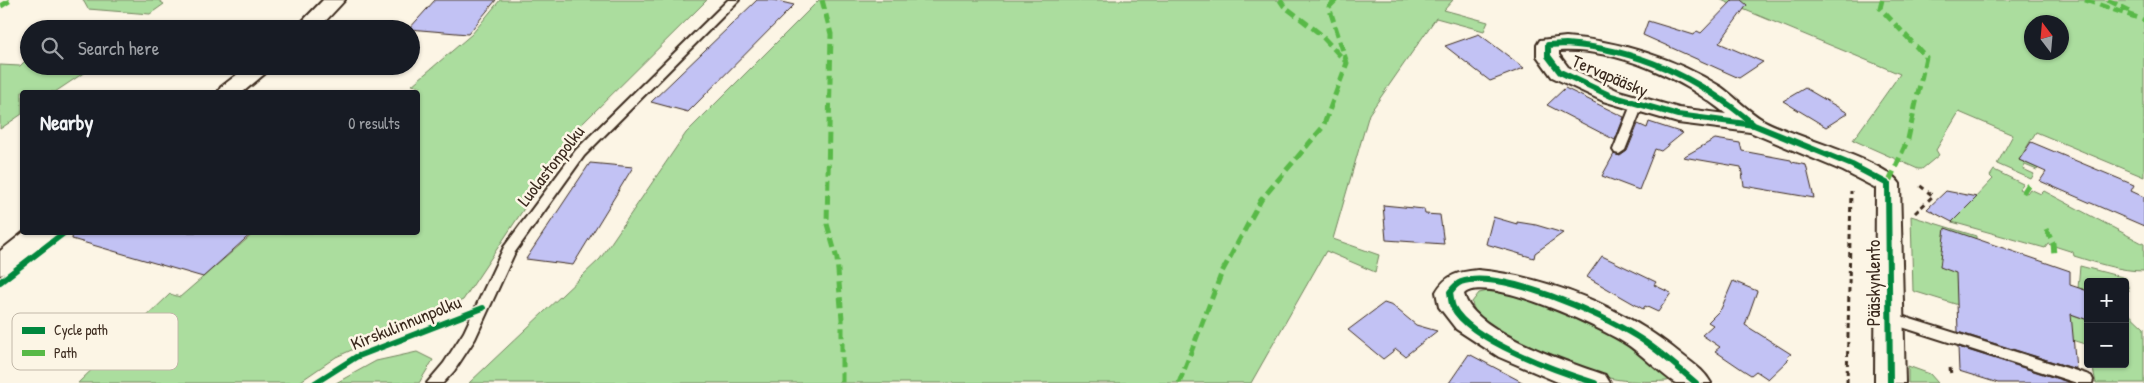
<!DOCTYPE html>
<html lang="en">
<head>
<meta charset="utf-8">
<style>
	body { margin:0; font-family:"Patrick Hand",sans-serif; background:#20242c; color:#f1f3f6 }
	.controls { position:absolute; right:15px; bottom:15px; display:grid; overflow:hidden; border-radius:5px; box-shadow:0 1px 4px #0004 }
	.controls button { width:45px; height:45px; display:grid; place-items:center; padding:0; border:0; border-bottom:1px solid #363941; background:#171b24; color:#f1f3f6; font:25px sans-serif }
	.compass { position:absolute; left:2024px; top:15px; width:45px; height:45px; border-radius:50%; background:#171b24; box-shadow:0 1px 4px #0004; rotate:344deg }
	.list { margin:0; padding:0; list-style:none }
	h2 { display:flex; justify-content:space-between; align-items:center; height:65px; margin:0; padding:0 20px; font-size:21px }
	h2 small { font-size:16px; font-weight:400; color:#9ea1a6 }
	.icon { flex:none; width:28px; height:28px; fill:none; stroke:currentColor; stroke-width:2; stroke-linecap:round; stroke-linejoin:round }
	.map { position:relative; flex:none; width:2144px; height:383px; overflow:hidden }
	.search { position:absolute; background:#171b24; box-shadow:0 1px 4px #0004; left:20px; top:20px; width:400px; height:55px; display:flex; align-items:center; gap:12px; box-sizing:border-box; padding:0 18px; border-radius:28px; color:#9ea1a6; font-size:19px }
	.panel { position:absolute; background:#171b24; box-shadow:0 1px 4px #0004; left:20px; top:90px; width:400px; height:145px; border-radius:5px }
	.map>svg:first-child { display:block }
	.green { fill:#abdd9e; stroke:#73845e; fill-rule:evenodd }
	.building { fill:#c2c2f4; stroke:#3b2a1e }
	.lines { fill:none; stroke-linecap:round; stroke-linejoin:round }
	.service-casing { stroke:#3b2a1e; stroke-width:4 }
	.minor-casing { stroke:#3b2a1e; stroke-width:4 }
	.path { stroke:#3b2a1e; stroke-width:3; stroke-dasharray:5 4; stroke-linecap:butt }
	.service { fill:#fcf5e5; fill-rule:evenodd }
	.minor { fill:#fcf5e5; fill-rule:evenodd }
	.quiet { stroke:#58b947; stroke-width:5; stroke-dasharray:10 5; stroke-linecap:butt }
	.cycleway-casing { stroke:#fcf5e5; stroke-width:9 }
	.cycleway { stroke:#00873e; stroke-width:6 }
	.labels { text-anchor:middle; stroke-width:5; stroke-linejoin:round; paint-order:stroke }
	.street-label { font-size:18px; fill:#3b2a1e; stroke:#fcf5e5 }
	.key { fill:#fcf5e5; stroke:#c2b8a9; stroke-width:1 }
	.key-label { font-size:14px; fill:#3b2a1e }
</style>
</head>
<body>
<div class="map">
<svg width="2144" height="383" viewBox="0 0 2144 383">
	<rect width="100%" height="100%" fill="#fcf5e5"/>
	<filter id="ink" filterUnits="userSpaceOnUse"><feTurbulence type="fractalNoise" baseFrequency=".02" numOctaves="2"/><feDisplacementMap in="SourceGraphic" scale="10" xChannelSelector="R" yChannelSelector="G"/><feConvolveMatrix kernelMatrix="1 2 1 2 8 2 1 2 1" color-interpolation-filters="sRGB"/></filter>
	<g filter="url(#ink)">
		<path class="green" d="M 83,0 L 158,0 L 164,4 L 150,14 L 88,9 Z
			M 500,0 L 707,0 L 577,129 L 463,300 L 336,357 L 298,383 L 78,383 L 170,294 L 180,297 L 254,233 L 418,232 L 418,92 L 415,92 L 421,87 L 412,85 L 472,34 Z
			M 819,0 L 1453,0 L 1444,10 L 1488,22 L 1484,31 L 1436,18 L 1369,114 L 1333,239 L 1379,255 L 1375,272 L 1326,251 L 1251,383 L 469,383 L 600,259 L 686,133 Z
			M 1721,0 L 2144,0 L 2144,177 L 2036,132 L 2019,160 L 2038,168 L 2037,170 L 2025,165 L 2023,169 L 2034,174 L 2031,179 L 1997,164 L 2013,135 L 1959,112 L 1936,150 L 1939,155 L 1922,169 L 1918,169 L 1853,140 L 1900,74 ZM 2032,22 L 2062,22 L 2062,52 L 2032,52 Z
			M 29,57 L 29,66 L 94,66 L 55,92 L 22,92 L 22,114 L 0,129 L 0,65 L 20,66 Z
			M 1994,170 L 2023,184 L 2019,189 L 2027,193 L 2030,189 L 2041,194 L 2044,191 L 2144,244 L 2144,271 C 2120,271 2097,263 2074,256 L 2073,252 L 2048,244 L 2045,248 L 1952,222 L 1993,179 L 1990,176 Z
			M 1911,216 L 1976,236 L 1976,239 L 1961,234 L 2036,302 L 2088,320 L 2088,345 L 1913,291 Z
			M 2080,266 L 2126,278 L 2129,291 L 2125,287 L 2125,282 L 2088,282 L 2088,291 L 2078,288 Z
			M 1492,290 L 1539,301 L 1626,341 L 1670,377 L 1670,380 L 1667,381 C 1647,382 1628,382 1609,378 C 1581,373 1474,331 1472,302 L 1479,293 Z
			M 2125,310 L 2144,328 L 2144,383 L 2096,383 L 2092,364 L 2125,364 Z
			M 417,352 L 433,360 L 419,383 L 336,383 L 376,361 Z
			M 1908,366 L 1930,374 L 1938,383 L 1908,383 Z"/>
		<path class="building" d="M 435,0 L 496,0 L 468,34 L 409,29 Z
			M 757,0 L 773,0 L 794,5 L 688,112 L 651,102 Z
			M 1733,0 L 1741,0 L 1747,5 L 1719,43 L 1763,62 L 1739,78 L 1643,35 L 1648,21 L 1694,35 L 1697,31 L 1701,33 Z
			M 1479,34 L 1524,68 L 1490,81 L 1445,46 Z
			M 1565,88 L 1624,117 L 1615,140 L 1547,105 Z
			M 1805,88 L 1848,113 L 1826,127 L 1783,101 Z
			M 1649,122 L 1683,133 L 1661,151 L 1655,149 L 1639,190 L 1602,176 L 1614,154 L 1620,156 L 1627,151 L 1638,124 L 1647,128 Z
			M 1715,139 L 1740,143 L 1742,151 L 1791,160 L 1792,162 L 1806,165 L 1814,198 L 1744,186 L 1741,167 L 1683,157 Z
			M 2031,142 L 2134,185 L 2131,191 L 2144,197 L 2144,226 L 2040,181 L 2046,172 L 2019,160 Z
			M 590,163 L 633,167 L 573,265 L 526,259 Z
			M 1946,191 L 1977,197 L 1952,222 L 1927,209 Z
			M 1383,205 L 1424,209 L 1425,214 L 1440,215 L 1444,244 L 1386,240 Z
			M 1493,217 L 1517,224 L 1517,222 L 1536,225 L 1563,233 L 1535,253 L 1534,258 L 1486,244 Z
			M 1945,228 L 2070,271 L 2070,285 L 2088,291 L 2088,320 L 2071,314 L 2076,369 L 1958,332 L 1956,273 L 1940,267 Z
			M 73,232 L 253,232 L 203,277 L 72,239 Z
			M 1602,256 L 1656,282 L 1654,285 L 1671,293 L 1658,312 L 1645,306 L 1643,309 L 1587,277 Z
			M 1733,281 L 1757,291 L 1745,325 L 1791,354 L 1787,357 L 1789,359 L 1768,379 L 1756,371 L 1751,375 L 1743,370 L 1715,351 L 1720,347 L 1702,335 L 1713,325 L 1708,322 L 1721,309 Z
			M 1384,303 L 1393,306 L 1416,325 L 1437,331 L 1405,356 L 1396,349 L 1383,359 L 1348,330 Z
			M 1958,347 L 2071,383 L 1998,383 L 1959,371 Z
			M 1469,354 L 1524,383 L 1449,383 Z"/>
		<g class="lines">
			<g class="service-casing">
				<path id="service" d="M 728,0 L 739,0 L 584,156 L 515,252 L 475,339 L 454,371 L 443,383 L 427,383 L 444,363 L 464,332 L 504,247 L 576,150 Z
					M 1637,101 L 1643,105 L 1625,150 L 1619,154 L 1615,153 L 1613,150 L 1631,105 Z
					M 1888,312 L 2086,374 L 2091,376 L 2093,380 L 2092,383 L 2077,383 L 1883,321 L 1881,317 L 1883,313 Z"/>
			</g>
			<g class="minor-casing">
				<path id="minor" d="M 323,0 L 345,0 L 318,29 L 295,29 Z
					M 1566,37 C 1619,41 1675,58 1721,87 C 1735,97 1748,111 1763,120 C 1791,136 1886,160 1900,184 L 1905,383 L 1875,383 L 1876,188 L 1843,171 L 1750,132 L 1678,123 L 1603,101 L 1552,77 L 1537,56 L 1537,45 L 1540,40 ZM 1559,51 C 1618,48 1682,78 1726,114 L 1679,108 L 1619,91 L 1568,67 L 1559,55 Z
					M 248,66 L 274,66 L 243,92 L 218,92 L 221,87 Z
					M 24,232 L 56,232 L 52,239 L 9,272 L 0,275 L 0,251 Z
					M 1478,270 C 1550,277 1625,308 1681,354 C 1692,363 1704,370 1711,383 C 1701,383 1685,383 1676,383 C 1668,380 1639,352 1628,345 C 1605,329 1486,273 1464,294 C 1472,332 1571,363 1605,375 L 1610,383 L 1560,383 L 1499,357 L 1456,329 L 1439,307 L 1436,292 C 1446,274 1459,272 1478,270 Z"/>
			</g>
			<path class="path" d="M 1915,213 L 1933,196 L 1918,184
				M 1950,368 L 1951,374
				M 1847,383 L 1851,191"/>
			<use href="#service" class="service"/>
			<use href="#minor" class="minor"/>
			<path class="quiet" d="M 822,0 L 831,34 L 827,224 L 837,259 L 842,319 L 842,383
				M 1336,0 L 1329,7 L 1346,60
				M 1882,0 L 1880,8 L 1926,57 L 1908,139 L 1888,184
				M 2085,0 L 2144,20
				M 2108,0 L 2130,11
				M 1,6 L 11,0
				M 2023,193 L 2030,182
				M 2046,229 L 2053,243 L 2054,255
				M 1179,383 L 1222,272 L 1261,200 L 1323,127 L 1347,63 L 1319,33 L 1284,6 L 1280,0"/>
			<g class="cycleway-casing">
				<path id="cycleway" d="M 1566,44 C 1637,49 1700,78 1754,125 L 1678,115 L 1611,96 L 1560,72 L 1548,56 L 1548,45 Z
					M 1754,125 L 1852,165 L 1888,184 L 1890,383
					M 0,282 L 65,232
					M 315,383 L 356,357 L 483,308
					M 1595,383 C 1560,372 1470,341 1453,307 C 1451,303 1451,297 1450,292 C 1453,288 1456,284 1461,282 C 1502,269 1601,314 1636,336 C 1658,349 1677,367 1696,383"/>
			</g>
			<use href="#cycleway" class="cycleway"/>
		</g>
	</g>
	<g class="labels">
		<g class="street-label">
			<text transform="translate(1610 76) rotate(23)" y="6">Tervapääsky</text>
			<text transform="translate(551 166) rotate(-52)" y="6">Luolastonpolku</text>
			<text transform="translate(1874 283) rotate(-90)" y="6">Pääskynlento</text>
			<text transform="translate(406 323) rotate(-22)" y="6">Kirskulinnunpolku</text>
		</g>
	</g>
	<rect x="12" y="313" width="166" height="57" rx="8" class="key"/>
	<rect x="22" y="327" width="23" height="7" fill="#00873e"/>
	<rect x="22" y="350" width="23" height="6" fill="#58b947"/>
	<g class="key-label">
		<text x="54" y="335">Cycle path</text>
		<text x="54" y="358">Path</text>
	</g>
</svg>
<div class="controls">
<button>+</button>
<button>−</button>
</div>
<svg class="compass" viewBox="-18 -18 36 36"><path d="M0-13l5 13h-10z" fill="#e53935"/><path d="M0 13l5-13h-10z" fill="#9ea1a6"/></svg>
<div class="search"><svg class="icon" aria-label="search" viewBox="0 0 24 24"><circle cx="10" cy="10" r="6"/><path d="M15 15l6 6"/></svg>Search here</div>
<section class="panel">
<h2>Nearby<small>0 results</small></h2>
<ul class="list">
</ul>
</section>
</div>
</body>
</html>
